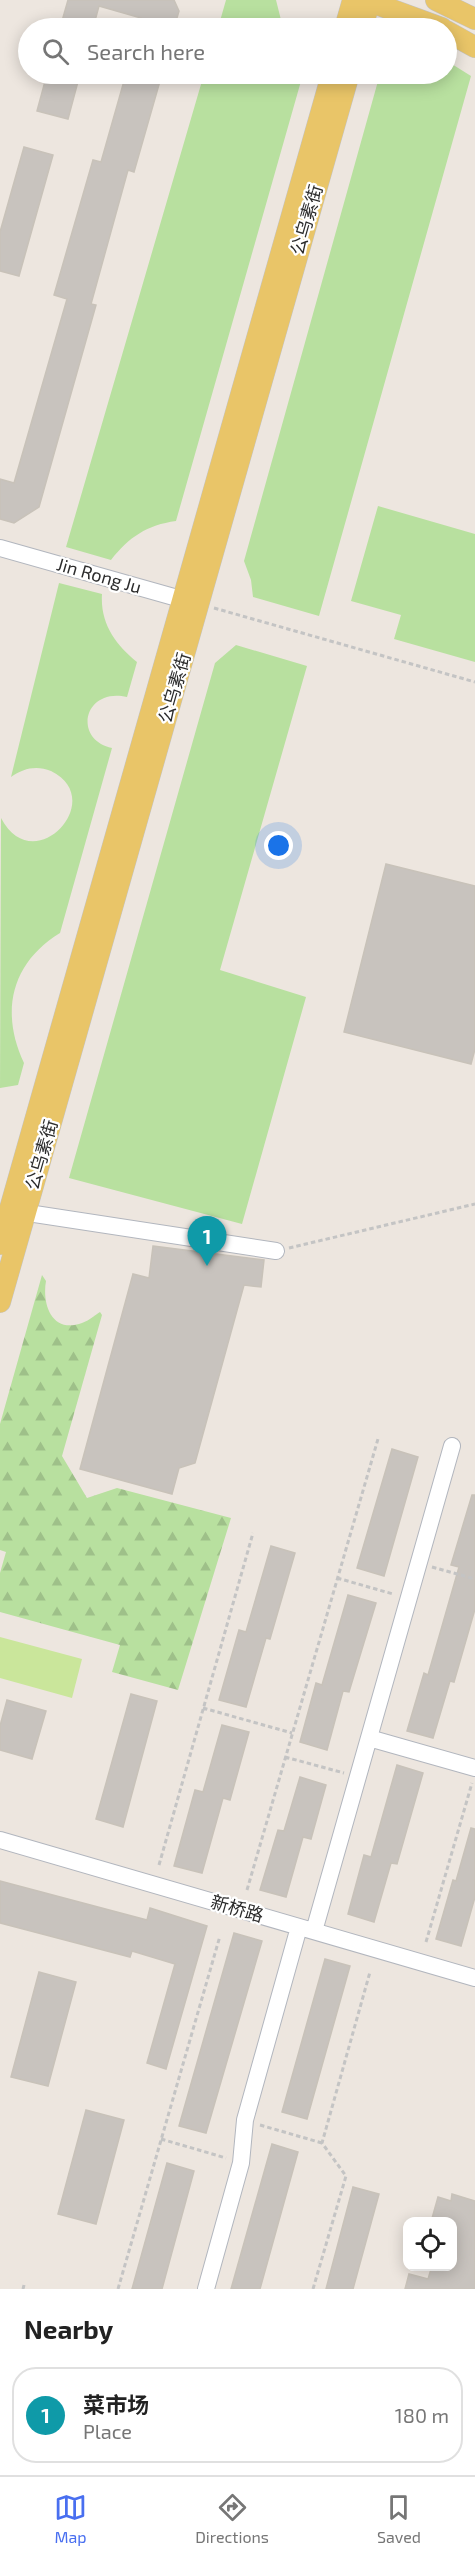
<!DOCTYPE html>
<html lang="en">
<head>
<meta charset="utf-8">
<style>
	body { margin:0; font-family:"Exo 2","Noto Sans SC",sans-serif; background:#f2f2f2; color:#222 }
	.controls { position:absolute; right:18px; bottom:18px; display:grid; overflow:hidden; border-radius:12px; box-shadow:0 3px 15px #0003 }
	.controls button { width:54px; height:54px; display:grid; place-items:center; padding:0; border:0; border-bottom:2px solid #e0e0e0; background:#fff; color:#222; font:30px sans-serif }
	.you { position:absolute; left:279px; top:846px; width:21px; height:21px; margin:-15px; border:4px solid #fff; border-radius:50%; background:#1a73e8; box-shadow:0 0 0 9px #1a73e833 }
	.badge { display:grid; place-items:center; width:39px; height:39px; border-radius:50%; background:#496ff0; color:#fff; font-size:20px; font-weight:700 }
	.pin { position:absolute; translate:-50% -50px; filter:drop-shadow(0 2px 3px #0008) }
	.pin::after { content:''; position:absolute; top:32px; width:21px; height:18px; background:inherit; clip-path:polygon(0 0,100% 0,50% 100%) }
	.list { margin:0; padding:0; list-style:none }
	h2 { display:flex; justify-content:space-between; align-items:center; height:78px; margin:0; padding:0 24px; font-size:26px }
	h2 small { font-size:20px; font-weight:400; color:#767676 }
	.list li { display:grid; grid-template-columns:39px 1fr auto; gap:18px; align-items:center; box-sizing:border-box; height:96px; margin:0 12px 12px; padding:0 12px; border:2px solid #e0e0e0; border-radius:24px }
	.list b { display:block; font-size:22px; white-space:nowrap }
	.list p { margin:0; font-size:20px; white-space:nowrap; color:#767676 }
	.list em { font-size:20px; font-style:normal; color:#767676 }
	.icon { flex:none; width:33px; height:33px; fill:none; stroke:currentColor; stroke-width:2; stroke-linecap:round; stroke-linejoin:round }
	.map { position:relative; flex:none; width:475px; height:2289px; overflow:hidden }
	.search { position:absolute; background:#fff; box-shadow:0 3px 15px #0003; left:18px; right:18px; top:18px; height:66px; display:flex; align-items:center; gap:15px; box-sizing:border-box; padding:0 21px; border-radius:33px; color:#767676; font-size:22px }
	.sheet { height:186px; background:#fff }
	nav { display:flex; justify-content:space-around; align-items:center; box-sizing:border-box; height:84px; border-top:2px solid #e0e0e0; background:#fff; font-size:16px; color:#767676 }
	nav a { display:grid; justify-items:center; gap:3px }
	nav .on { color:#496ff0 }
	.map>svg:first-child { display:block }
	.grass { fill:#b8e09f }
	.forest { fill:url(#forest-firs) }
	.pitch { fill:#cae69b }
	.building { fill:#c8c3be; stroke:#c8c2b9; stroke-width:1.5 }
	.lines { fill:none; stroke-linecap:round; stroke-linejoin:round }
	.minor-casing { stroke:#b2b6be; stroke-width:18 }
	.major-casing { stroke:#c4c4c4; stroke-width:22 }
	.path { stroke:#c4c4c4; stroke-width:3; stroke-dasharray:4.5 3; stroke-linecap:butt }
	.minor { stroke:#fff; stroke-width:16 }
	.major { stroke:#e9c568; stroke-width:21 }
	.labels { text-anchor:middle; stroke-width:4.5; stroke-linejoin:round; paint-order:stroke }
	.street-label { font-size:18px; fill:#2c2c2c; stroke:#fff }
</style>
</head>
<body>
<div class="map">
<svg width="475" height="2289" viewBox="0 0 475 2289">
	<defs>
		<pattern id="forest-firs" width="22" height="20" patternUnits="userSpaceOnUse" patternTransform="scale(1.5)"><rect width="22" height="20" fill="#b8e09f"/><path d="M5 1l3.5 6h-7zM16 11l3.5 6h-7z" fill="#9ec089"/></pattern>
	</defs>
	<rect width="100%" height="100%" fill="#ede6df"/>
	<path class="grass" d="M 226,0 L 276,0 L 283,28 L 218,28 Z
		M 447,61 L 471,76 L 319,616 L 253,597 L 251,580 L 244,561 L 378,81 L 392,80 L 408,74 L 446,74 Z
		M 204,74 L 303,74 L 176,521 C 147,525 129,537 111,560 L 66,547 Z
		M 378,506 L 475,534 L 475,662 L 394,639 L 401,615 L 351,601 Z
		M 59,583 L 102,594 C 100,624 116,645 137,662 L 127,697 C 84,687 72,739 112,748 L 60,933 C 11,963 0,1012 24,1063 L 18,1085 L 0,1088 L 1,818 C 34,881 109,799 51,771 C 37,765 23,768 11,777 Z
		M 236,645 L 307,666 L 220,970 L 306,997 L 242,1224 L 69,1178 L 215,663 Z"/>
	<path class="forest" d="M 42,1275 L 46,1281 C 42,1303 51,1332 79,1324 C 87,1322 94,1316 100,1312 L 102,1315 L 62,1456 L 87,1498 L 117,1488 L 231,1518 L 178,1690 L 112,1672 L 120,1645 L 0,1612 L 0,1573 L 6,1552 L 0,1550 L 0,1424 Z"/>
	<path class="pitch" d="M 0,1637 L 82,1659 L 72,1698 L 0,1678 Z"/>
	<path class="building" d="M 68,0 L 174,0 L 179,11 L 174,28 L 138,28 L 141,18 L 99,6 L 93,28 L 60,28 Z
		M 47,74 L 80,74 L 68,119 L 37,111 Z
		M 126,74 L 162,74 L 134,172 L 128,170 L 91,304 L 96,305 L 39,507 L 14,523 L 0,519 L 0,479 L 14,483 L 67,299 L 54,295 L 93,160 L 101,162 Z
		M 24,147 L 53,155 L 19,276 L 0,271 L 0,232 Z
		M 386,864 L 475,886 L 475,1049 L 471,1064 L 344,1032 Z
		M 153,1246 L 264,1260 L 261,1287 L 244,1285 L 195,1463 L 179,1468 L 172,1494 L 80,1469 L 133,1274 L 149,1278 Z
		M 392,1449 L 418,1457 L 384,1576 L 357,1568 Z
		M 472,1495 L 475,1495 L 475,1609 L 454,1682 L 450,1681 L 433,1738 L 407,1731 L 424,1673 L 428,1675 L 459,1567 L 451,1565 Z
		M 271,1546 L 295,1553 L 270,1639 L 266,1638 L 246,1707 L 219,1700 L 239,1630 L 246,1632 Z
		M 348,1595 L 376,1603 L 349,1692 L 343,1691 L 327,1750 L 300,1742 L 316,1683 L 322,1685 Z
		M 131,1694 L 157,1701 L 123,1827 L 96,1819 Z
		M 7,1700 L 46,1711 L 32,1759 L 0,1750 L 0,1726 Z
		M 222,1725 L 249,1732 L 230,1800 L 223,1798 L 202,1873 L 174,1866 L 195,1790 L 203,1792 Z
		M 397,1765 L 423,1773 L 397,1864 L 391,1863 L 374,1922 L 348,1914 L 364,1855 L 371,1857 Z
		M 300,1777 L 326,1785 L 311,1839 L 303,1837 L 286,1897 L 260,1890 L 278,1830 L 284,1831 Z
		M 471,1828 L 475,1829 L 475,1897 L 461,1946 L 436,1939 L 453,1880 L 456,1881 Z
		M 0,1881 L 147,1920 L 150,1908 L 207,1926 L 166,2069 L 147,2063 L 175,1964 L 132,1951 L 130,1957 L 0,1923 Z
		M 234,1933 L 262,1941 L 206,2133 L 179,2126 Z
		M 325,1959 L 350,1966 L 307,2119 L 282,2112 Z
		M 39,1972 L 76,1982 L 48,2086 L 11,2077 Z
		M 86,2110 L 124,2120 L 96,2224 L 58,2214 Z
		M 272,2144 L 298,2152 L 260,2289 L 231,2289 Z
		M 167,2163 L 194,2171 L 162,2289 L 132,2289 Z
		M 353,2187 L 379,2194 L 353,2289 L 326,2289 Z
		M 452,2194 L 475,2201 L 475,2289 L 405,2289 L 409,2274 L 428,2279 L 432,2266 L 453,2266 L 453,2222 L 431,2222 L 438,2197 L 451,2201 Z"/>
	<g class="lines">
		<g class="minor-casing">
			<path id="minor" d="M 0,548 L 195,603
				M 15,1211 L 276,1251
				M 369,1738 L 475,1768
				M 0,1840 L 475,1978
				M 314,1931 L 452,1446
				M 206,2289 L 241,2163 L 245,2120 L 299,1927"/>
		</g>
		<g class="major-casing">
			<path id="major" d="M 365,0 L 442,28
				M 436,0 L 475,19
				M 345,28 L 353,0
				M 362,28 L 370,0
				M 446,31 L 475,47
				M 0,1244 L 332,74
				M 0,1302 L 349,74"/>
		</g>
		<path class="path" d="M 214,608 L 475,682
			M 289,1248 L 475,1204
			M 432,1567 L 475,1579
			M 337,1578 L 393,1594
			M 203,1708 L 292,1733
			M 285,1757 L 344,1773
			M 159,1865 L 253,1533
			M 247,1890 L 378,1439
			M 426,1942 L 472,1783
			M 260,2125 L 322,2143
			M 161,2139 L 226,2158
			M 23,2289 L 24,2285
			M 118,2289 L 220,1936
			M 313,2289 L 346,2176 L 322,2143 L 370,1972"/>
		<use href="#minor" class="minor"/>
		<use href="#major" class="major"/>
	</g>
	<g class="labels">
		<g class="street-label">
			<text transform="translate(307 220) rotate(-74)" y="6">公乌素街</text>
			<text transform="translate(99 576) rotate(16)" y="6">Jin Rong Ju</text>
			<text transform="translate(175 688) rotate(-74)" y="6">公乌素街</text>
			<text transform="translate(42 1155) rotate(-74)" y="6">公乌素街</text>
			<text transform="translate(237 1909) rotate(16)" y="6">新桥路</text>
		</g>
	</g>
</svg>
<div class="controls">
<button><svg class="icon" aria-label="locate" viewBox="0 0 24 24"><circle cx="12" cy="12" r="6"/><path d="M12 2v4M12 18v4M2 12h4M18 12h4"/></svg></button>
</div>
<div class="you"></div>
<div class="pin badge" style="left:207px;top:1266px;background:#0f9aa8">1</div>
<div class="search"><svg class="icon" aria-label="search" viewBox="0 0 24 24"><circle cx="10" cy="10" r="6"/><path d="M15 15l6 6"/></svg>Search here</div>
</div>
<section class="sheet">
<h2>Nearby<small></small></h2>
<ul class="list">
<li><span class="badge" style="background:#0f9aa8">1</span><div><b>菜市场</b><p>Place</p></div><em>180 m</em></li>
</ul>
</section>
<nav>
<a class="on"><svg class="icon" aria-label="map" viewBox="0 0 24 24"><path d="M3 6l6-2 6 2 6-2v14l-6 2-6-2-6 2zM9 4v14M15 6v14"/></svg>Map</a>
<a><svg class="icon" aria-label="directions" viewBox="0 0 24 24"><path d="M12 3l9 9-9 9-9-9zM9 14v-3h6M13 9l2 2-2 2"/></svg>Directions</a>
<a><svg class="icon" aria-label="saved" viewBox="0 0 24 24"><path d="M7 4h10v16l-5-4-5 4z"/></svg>Saved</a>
</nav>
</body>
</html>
